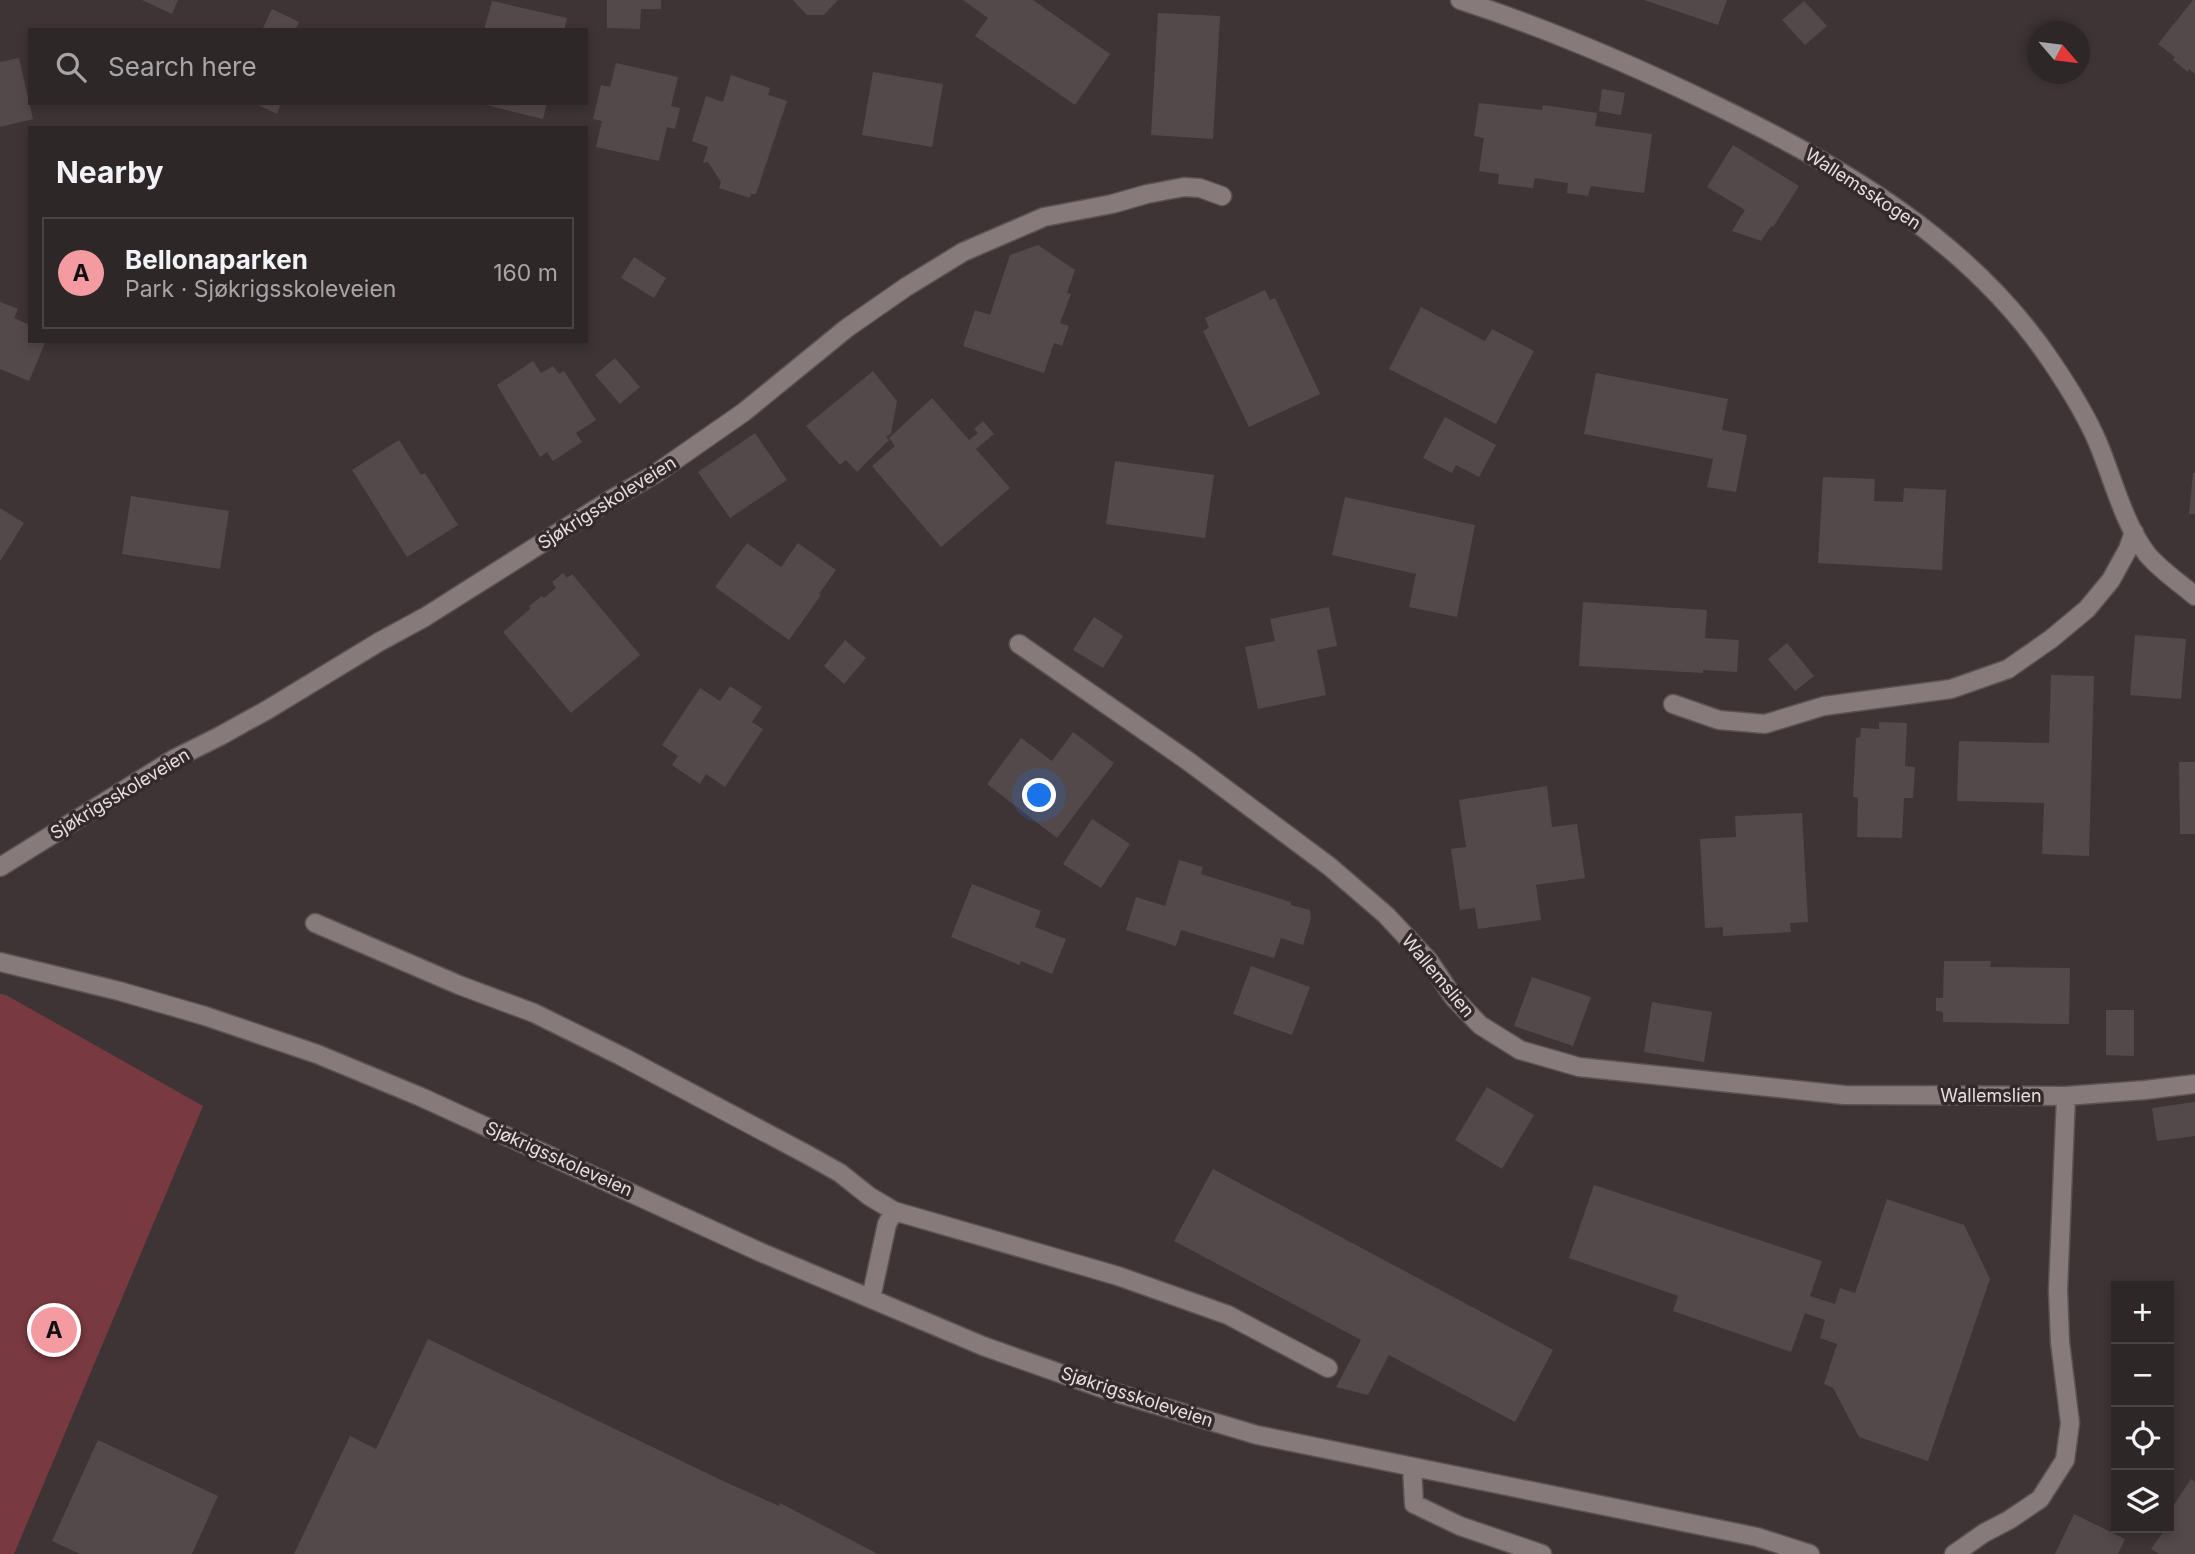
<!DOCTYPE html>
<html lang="en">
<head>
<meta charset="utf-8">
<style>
	body { margin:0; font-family:Inter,sans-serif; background:#362f30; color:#f1f3f6 }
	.controls { position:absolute; right:21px; bottom:21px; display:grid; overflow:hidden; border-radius:0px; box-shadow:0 4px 10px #0003 }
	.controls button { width:63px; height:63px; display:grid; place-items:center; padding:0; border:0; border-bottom:2px solid #494445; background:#2e2728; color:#f1f3f6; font:35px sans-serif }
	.compass { position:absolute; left:2027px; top:21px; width:63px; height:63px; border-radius:50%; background:#2e2728; box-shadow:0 4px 10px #0003; rotate:118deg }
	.you { position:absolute; left:1040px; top:796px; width:24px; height:24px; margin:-18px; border:5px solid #fff; border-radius:50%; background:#1a73e8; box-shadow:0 0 0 10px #1a73e833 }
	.badge { display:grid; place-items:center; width:46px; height:46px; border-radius:50%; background:#f49aa1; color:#111; font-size:23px; font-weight:700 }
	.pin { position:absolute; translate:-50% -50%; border:4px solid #fff; box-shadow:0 2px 7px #0006 }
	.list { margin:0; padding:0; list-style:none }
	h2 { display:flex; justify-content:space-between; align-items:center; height:91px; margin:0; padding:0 28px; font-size:30px }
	h2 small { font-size:23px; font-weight:400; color:#a7a5a8 }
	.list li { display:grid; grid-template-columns:46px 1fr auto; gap:21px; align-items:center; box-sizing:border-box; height:112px; margin:0 14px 14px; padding:0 14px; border:2px solid #494445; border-radius:0px }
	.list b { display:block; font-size:26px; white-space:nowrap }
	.list p { margin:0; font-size:23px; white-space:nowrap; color:#a7a5a8 }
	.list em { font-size:23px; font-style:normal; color:#a7a5a8 }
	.icon { flex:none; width:38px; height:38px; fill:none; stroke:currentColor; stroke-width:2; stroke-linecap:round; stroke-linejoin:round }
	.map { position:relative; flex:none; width:2195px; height:1554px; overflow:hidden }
	.search { position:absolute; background:#2e2728; box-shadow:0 4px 10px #0003; left:28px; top:28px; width:560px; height:77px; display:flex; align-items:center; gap:18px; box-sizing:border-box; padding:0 24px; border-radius:0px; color:#a7a5a8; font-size:26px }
	.panel { position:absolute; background:#2e2728; box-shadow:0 4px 10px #0003; left:28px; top:126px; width:560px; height:217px; border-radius:0px }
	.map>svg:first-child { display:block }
	.green { fill:#793940 }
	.building { fill:#54494a }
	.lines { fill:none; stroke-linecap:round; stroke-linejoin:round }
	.street-casing { stroke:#5b5353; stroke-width:21 }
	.street { stroke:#867a7b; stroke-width:18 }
	.labels { text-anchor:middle; stroke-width:7; stroke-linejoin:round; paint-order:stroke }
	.street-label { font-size:18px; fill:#e5dfdf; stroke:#342a2b }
</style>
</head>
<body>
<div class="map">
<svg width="2195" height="1554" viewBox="0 0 2195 1554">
	<rect width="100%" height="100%" fill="#3e3435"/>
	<path class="green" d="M 0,994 L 6,995 L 203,1106 L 14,1554 L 0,1554 Z"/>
	<path class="building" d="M 142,0 L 178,0 L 172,14 Z
		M 607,0 L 661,0 L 661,9 L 641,9 L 640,29 L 607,28 Z
		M 793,0 L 838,0 L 824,15 L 807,15 Z
		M 963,0 L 1033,0 L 1110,54 L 1075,105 L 975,36 L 988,18 Z
		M 1644,0 L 1727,0 L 1718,25 Z
		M 2193,0 L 2195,0 L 2195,74 L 2189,69 L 2188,72 L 2173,60 L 2175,57 L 2158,44 Z
		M 492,1 L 567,18 L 564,30 L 484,30 Z
		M 1804,1 L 1827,26 L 1805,45 L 1782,20 Z
		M 272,9 L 299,22 L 295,30 L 262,30 Z
		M 1158,13 L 1220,16 L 1213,139 L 1151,135 Z
		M 19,58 L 33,119 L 0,127 L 0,62 Z
		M 616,63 L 678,77 L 671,106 L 680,108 L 675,129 L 667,127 L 659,161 L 596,147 L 602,121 L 593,119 L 601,85 L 610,87 Z
		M 873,72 L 943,84 L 932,147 L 862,135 Z
		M 731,75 L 770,88 L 768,95 L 787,101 L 756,194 L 751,194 L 750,198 L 719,188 L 721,182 L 708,162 L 703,163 L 708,147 L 692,141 L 706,96 L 723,102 Z
		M 1602,89 L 1625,93 L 1621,115 L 1599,111 Z
		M 254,103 L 281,103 L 277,114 Z
		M 478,103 L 547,103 L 543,119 Z
		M 1479,103 L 1542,110 L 1543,105 L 1597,113 L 1595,126 L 1652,134 L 1644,193 L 1591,186 L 1588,196 L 1567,193 L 1568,183 L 1535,178 L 1533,188 L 1498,184 L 1499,174 L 1479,171 L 1484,138 L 1474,136 Z
		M 1733,145 L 1799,186 L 1773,227 L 1771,226 L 1761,241 L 1732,231 L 1745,210 L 1707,187 Z
		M 1038,245 L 1075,270 L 1067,293 L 1071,294 L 1060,323 L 1069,326 L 1062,346 L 1054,343 L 1044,373 L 963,346 L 975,310 L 990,315 L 1010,255 Z
		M 634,257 L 666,278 L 654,298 L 621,278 Z
		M 1265,290 L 1270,300 L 1275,298 L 1320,394 L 1249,427 L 1203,331 L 1209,328 L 1205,318 Z
		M 0,302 L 18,309 L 14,318 L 30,325 L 30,341 L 46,341 L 29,381 L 0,369 Z
		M 1421,307 L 1485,341 L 1492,329 L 1534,351 L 1496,424 L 1389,369 Z
		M 615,358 L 640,387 L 620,404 L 595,375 Z
		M 533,361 L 541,373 L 553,366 L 559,374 L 564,371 L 596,420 L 576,433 L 582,442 L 553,461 L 547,452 L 540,457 L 497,385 Z
		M 873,371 L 897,401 L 891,433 L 886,437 L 889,440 L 857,472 L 846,460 L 840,465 L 806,426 Z
		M 1596,373 L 1728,399 L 1722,430 L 1747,435 L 1736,492 L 1707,487 L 1713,459 L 1584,434 Z
		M 932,398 L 969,440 L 978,433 L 974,429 L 983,421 L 994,434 L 976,449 L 1010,488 L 941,547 L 872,466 L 895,446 L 889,438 Z
		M 1445,417 L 1496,445 L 1479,477 L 1456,465 L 1452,473 L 1423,458 Z
		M 755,433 L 787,480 L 730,518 L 698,472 Z
		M 399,440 L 421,475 L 425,473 L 458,525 L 407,557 L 352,470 Z
		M 1115,461 L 1214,475 L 1205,538 L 1106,524 Z
		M 2193,473 L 2195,473 L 2195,514 L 2189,514 Z
		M 1823,477 L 1875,479 L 1874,501 L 1903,502 L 1904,488 L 1946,490 L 1942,570 L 1818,563 Z
		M 131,496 L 229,511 L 220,569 L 122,554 Z
		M 1345,497 L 1475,525 L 1457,617 L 1409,607 L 1416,574 L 1332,555 Z
		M 0,508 L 24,523 L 0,561 Z
		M 747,543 L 781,567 L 798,543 L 836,570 L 819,594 L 821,595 L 789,640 L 715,587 Z
		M 563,573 L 567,578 L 572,574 L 640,655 L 571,713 L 503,632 L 531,608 L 529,606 L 542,596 L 544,598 L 556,588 L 552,582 Z
		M 1583,602 L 1707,610 L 1705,638 L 1739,640 L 1737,672 L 1703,670 L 1703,673 L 1579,666 Z
		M 1329,607 L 1337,646 L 1317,650 L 1326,695 L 1258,709 L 1245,647 L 1275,641 L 1270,619 Z
		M 1094,617 L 1123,636 L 1103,668 L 1073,650 Z
		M 2135,635 L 2186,639 L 2181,699 L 2130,695 Z
		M 845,640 L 866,658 L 844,684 L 824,666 Z
		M 1787,643 L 1814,676 L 1795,691 L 1768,659 Z
		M 2051,675 L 2094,676 L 2089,856 L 2042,854 L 2044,803 L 1957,801 L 1959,741 L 2049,743 Z
		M 730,686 L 762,707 L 752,722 L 763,729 L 725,787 L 706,774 L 700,784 L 672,765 L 678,756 L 662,745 L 700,688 L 720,701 Z
		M 1879,722 L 1907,723 L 1905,766 L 1915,767 L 1913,798 L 1904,798 L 1902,838 L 1857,837 L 1858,798 L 1853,797 L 1856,738 L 1860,737 L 1861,728 L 1879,729 Z
		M 1073,732 L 1114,763 L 1057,838 L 987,784 L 1021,738 L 1052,761 Z
		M 2179,762 L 2195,762 L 2195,834 L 2180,834 Z
		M 1547,786 L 1552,827 L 1577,824 L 1585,878 L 1536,885 L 1541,920 L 1478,929 L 1475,908 L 1460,910 L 1451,849 L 1466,847 L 1459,800 Z
		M 1802,813 L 1808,922 L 1790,923 L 1791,932 L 1723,936 L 1723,927 L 1705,928 L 1700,839 L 1736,837 L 1735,816 Z
		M 1092,819 L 1130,844 L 1101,888 L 1063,864 Z
		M 1179,860 L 1203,867 L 1201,874 L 1291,902 L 1291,905 L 1310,910 L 1311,918 L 1303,945 L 1281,938 L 1274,958 L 1181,930 L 1176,946 L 1126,930 L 1136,897 L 1165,906 Z
		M 972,884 L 1041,911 L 1035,927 L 1066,939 L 1052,974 L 1021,961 L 1020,965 L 951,937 Z
		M 1944,961 L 1991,961 L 1990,967 L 2070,968 L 2069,1024 L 1943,1022 L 1943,1012 L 1936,1011 L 1936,998 L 1943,998 Z
		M 1251,966 L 1310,987 L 1292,1035 L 1233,1014 Z
		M 1532,977 L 1591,997 L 1573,1046 L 1514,1026 Z
		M 1652,1002 L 1712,1012 L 1704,1062 L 1644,1052 Z
		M 2106,1010 L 2134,1010 L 2134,1056 L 2106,1055 Z
		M 1487,1087 L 1534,1115 L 1502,1169 L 1455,1140 Z
		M 2195,1102 L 2195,1136 L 2157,1141 L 2152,1108 Z
		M 1213,1169 L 1553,1350 L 1515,1422 L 1389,1355 L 1368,1395 L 1336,1387 L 1361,1340 L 1174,1241 Z
		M 1594,1185 L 1822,1261 L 1810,1296 L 1835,1304 L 1840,1288 L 1855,1293 L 1887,1199 L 1964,1225 L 1990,1279 L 1928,1461 L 1859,1437 L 1833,1388 L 1824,1384 L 1837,1344 L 1820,1338 L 1825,1320 L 1805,1313 L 1791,1352 L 1673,1311 L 1678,1296 L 1569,1258 Z
		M 428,1339 L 723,1481 L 779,1506 L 780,1503 L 878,1554 L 294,1554 L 350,1436 L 376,1449 Z
		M 98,1440 L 218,1496 L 192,1554 L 80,1554 L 52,1541 Z
		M 2191,1479 L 2195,1482 L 2195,1554 L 2159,1554 L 2151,1549 L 2166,1528 L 2169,1528 L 2169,1507 L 2171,1509 Z
		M 2074,1514 L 2125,1539 L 2118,1554 L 2055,1554 Z"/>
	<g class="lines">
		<g class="street-casing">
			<path id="street" d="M 1460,0 C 1549,29 1635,66 1719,107 C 1845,168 1971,242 2051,361 C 2068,386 2086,415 2098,443 C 2113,479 2124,524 2147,554 C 2160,570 2180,583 2195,596
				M 1019,644 L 1188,761 L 1329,866 L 1386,915 L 1429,961 L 1454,998 L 1480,1025 L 1520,1050 L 1579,1067 L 1844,1095 L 2066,1096 L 2145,1090 L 2195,1084
				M 1673,704 L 1719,720 L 1765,724 L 1824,706 L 1951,689 L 2008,669 L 2051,639 L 2087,609 L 2111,580 L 2128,549 L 2134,532
				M 0,867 L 174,759 L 220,736 L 267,710 L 379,642 L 425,617 L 610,500 L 655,474 L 744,412 L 847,328 L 906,287 L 963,252 L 1044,217 L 1112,204 L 1147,194 L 1184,187 L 1200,188 L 1222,196
				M 315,923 L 459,985 L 534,1013 L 623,1057 L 808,1155 L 840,1173 L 869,1196 L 894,1211
				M 0,962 L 119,991 L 205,1016 L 317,1054 L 421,1097 L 760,1252 L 983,1346 L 1113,1392 L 1257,1435 L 1757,1537 L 1810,1554
				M 871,1298 L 887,1224 L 894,1211 L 1118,1276 L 1228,1315 L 1328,1368
				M 1412,1467 L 1414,1504 L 1460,1526 L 1542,1554
				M 1954,1554 L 1984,1533 L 2009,1520 L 2040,1499 L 2065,1460 L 2070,1423 L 2060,1342 L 2058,1290 L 2066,1096"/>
		</g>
		<use href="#street" class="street"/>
	</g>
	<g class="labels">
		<g class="street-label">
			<text transform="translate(1863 189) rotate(33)" y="6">Wallemsskogen</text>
			<text transform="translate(607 503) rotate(-32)" y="6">Sjøkrigsskoleveien</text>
			<text transform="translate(120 794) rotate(-31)" y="6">Sjøkrigsskoleveien</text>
			<text transform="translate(1438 976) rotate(50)" y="6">Wallemslien</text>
			<text x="1991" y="1102">Wallemslien</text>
			<text transform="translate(559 1159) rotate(24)" y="6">Sjøkrigsskoleveien</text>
			<text transform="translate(1137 1397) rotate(18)" y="6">Sjøkrigsskoleveien</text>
		</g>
	</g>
</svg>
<div class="controls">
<button>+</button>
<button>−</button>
<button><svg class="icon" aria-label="locate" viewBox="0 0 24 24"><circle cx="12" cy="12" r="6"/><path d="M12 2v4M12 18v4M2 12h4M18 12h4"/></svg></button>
<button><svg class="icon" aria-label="layers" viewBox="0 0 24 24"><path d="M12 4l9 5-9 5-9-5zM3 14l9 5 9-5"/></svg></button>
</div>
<svg class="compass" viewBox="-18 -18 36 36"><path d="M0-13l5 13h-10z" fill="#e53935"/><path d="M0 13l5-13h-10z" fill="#a7a5a8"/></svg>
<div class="you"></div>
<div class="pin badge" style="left:54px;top:1330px">A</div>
<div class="search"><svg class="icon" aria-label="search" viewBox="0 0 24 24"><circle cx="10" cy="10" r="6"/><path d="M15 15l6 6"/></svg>Search here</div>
<section class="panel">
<h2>Nearby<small></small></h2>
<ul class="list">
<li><span class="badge">A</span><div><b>Bellonaparken</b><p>Park · Sjøkrigsskoleveien</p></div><em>160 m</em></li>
</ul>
</section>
</div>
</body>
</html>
